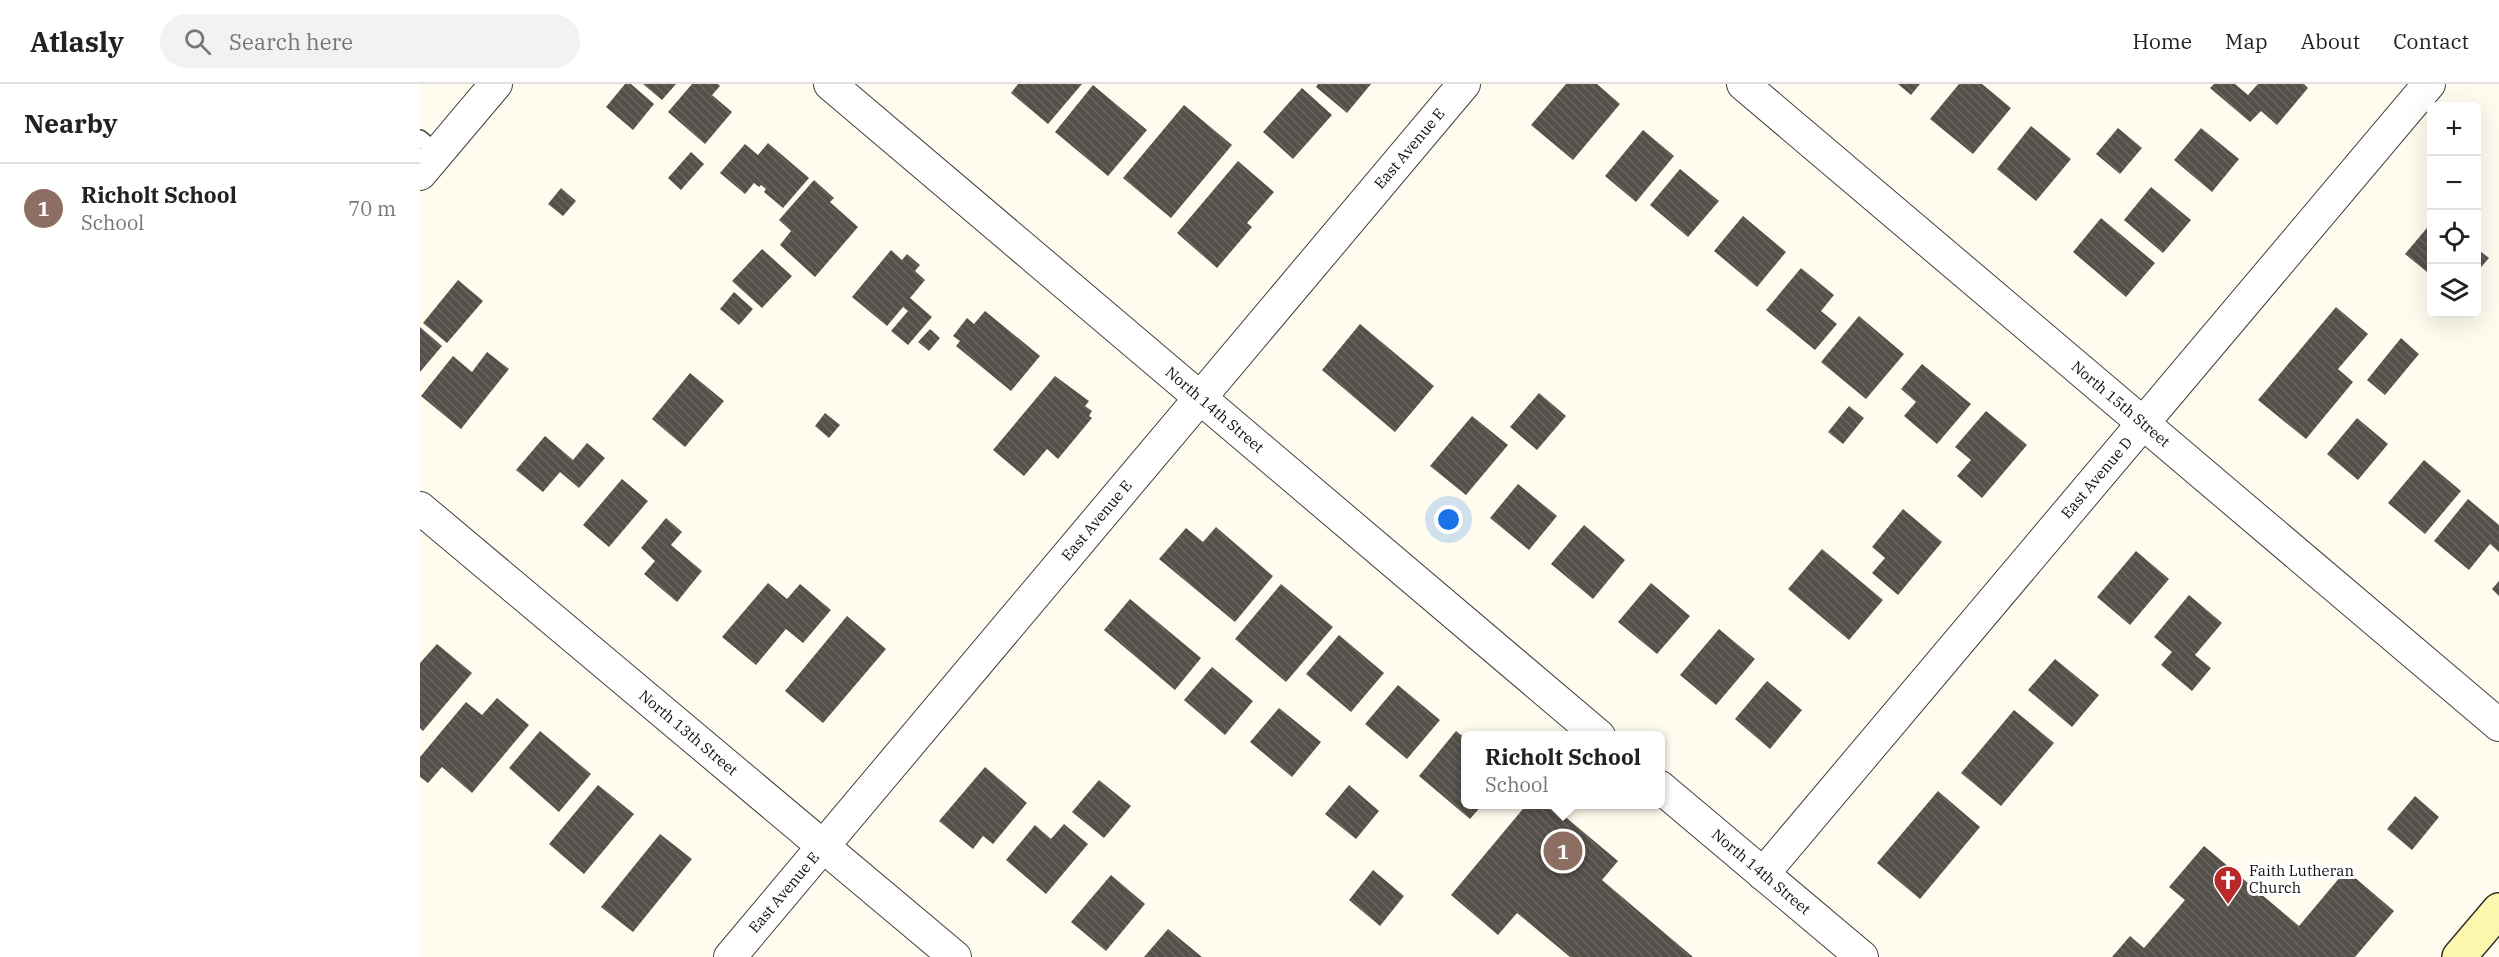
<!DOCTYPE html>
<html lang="en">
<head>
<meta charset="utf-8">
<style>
	body { margin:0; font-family:"IBM Plex Serif",serif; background:#f2f2f2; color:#222 }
	.controls { position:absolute; right:18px; top:18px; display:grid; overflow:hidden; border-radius:9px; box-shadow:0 6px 24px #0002 }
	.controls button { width:54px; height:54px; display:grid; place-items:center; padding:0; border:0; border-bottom:2px solid #e0e0e0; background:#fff; color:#222; font:30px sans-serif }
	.you { position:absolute; left:1029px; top:436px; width:21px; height:21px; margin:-15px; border:4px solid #fff; border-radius:50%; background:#1a73e8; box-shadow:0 0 0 9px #1a73e833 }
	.badge { display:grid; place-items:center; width:39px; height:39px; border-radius:50%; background:#7c3aed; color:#fff; font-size:20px; font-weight:700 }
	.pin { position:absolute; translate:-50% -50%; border:3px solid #fff; box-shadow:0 2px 6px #0006 }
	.popup { position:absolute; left:1041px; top:647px; width:204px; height:78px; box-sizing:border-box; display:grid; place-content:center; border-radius:9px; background:#fff; filter:drop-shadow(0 2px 4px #0005); font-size:20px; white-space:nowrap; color:#767676 }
	.popup b { font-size:22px; color:#222 }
	.popup::after { content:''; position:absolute; left:50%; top:100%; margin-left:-12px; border:12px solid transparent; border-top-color:#fff }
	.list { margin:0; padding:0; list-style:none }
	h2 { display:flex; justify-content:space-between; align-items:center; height:78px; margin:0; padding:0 24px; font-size:26px }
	h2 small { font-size:20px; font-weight:400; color:#767676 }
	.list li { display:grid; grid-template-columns:39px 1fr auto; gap:18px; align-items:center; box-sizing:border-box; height:90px; padding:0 24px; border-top:2px solid #e0e0e0 }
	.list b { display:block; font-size:22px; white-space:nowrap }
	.list p { margin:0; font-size:20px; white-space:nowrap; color:#767676 }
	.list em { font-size:20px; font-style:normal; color:#767676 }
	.icon { flex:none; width:33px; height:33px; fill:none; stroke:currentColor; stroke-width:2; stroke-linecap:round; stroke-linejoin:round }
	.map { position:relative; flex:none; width:2079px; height:873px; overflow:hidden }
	header { display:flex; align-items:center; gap:36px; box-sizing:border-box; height:84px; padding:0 30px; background:#fff; border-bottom:2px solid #e0e0e0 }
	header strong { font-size:28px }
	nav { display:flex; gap:33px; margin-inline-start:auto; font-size:21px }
	.search { width:420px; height:54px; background:#f2f2f2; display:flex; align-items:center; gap:15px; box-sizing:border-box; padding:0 21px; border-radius:33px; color:#767676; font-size:22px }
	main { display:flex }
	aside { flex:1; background:#fff }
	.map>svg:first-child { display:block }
	.building { fill:url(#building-back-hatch) }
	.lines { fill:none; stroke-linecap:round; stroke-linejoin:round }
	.lane-casing { stroke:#414141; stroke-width:18 }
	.street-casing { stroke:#414141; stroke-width:34 }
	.secondary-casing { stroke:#303030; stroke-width:36 }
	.lane { stroke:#fff; stroke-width:15 }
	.street { stroke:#fff; stroke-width:32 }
	.secondary { stroke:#fcf7ac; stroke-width:33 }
	.labels { text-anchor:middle; stroke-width:6; stroke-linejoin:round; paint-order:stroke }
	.street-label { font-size:15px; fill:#0e0e0e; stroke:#fff }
	.poi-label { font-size:15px; fill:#0e0e0e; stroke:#fff; text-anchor:start }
</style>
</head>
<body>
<header>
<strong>Atlasly</strong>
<div class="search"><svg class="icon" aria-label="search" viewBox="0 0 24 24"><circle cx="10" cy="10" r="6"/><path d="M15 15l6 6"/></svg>Search here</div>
<nav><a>Home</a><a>Map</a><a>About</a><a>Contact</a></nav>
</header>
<main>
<aside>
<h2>Nearby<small></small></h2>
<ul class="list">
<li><span class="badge" style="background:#8d6e63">1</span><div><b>Richolt School</b><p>School</p></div><em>70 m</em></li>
</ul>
</aside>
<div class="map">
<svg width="2079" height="873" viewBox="0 0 2079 873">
	<defs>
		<pattern id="building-back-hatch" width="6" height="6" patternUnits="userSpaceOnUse" patternTransform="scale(1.5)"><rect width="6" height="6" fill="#56504a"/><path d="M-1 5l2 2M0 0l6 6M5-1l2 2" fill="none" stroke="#696560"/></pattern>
	</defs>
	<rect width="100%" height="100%" fill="#fffcef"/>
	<path class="building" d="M 205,0 L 211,0 L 234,20 L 213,46 L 186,23 Z
		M 223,0 L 256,0 L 242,16 Z
		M 272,0 L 298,0 L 300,2 L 292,11 L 312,28 L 285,60 L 248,28 Z
		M 598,0 L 662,0 L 628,40 L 591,9 Z
		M 898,0 L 951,0 L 927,29 L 896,3 Z
		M 1146,0 L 1177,0 L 1200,20 L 1153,76 L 1111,41 Z
		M 1478,0 L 1500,0 L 1491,11 Z
		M 1539,0 L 1562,0 L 1591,24 L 1553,70 L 1510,35 Z
		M 1794,0 L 1815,0 L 1828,11 L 1838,0 L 1884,0 L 1888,4 L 1857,41 L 1841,27 L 1830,38 L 1790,4 Z
		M 673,1 L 727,46 L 688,92 L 635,48 Z
		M 882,4 L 912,31 L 873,75 L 843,48 Z
		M 764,21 L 812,61 L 751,134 L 703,94 Z
		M 1611,42 L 1651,75 L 1616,117 L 1577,85 Z
		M 1698,44 L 1722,64 L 1700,90 L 1676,70 Z
		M 1781,44 L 1819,75 L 1792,108 L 1754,76 Z
		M 1223,46 L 1254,72 L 1216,118 L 1185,92 Z
		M 348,59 L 389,94 L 363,124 L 344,108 L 346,105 L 341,101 L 339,103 L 334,99 L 325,110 L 300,89 L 325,60 L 338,71 Z
		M 271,68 L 284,80 L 261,106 L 248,94 Z
		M 818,77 L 854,108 L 827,139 L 832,143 L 797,184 L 757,149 Z
		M 1260,85 L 1299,117 L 1268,153 L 1230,121 Z
		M 394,96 L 414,114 L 410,118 L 438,143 L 395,193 L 360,161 L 371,147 L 359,136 Z
		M 1731,103 L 1771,136 L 1743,169 L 1704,136 Z
		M 141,104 L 156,117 L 143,132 L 128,120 Z
		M 1323,132 L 1366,168 L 1337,203 L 1294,167 Z
		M 1681,134 L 1735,179 L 1706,213 L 1653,168 Z
		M 2012,138 L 2012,192 L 1985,170 Z
		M 2056,164 L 2069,174 L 2056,189 Z
		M 342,165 L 372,192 L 342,224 L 312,197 Z
		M 471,166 L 482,176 L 487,170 L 500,181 L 495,187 L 505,196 L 490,214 L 512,233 L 488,261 L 471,247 L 488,227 L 483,223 L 467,242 L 432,213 Z
		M 1381,184 L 1414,211 L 1401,227 L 1417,240 L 1395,266 L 1346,226 Z
		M 38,196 L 63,217 L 27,259 L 3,239 Z
		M 314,208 L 333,225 L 319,241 L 300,225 Z
		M 1916,223 L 1948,250 L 1918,285 L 1933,298 L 1886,355 L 1838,316 Z
		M 565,227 L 620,272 L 591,307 L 536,262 L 540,257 L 533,252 L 547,234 L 554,240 Z
		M 1439,232 L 1484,270 L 1446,315 L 1401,278 Z
		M 940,240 L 1014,302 L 975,348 L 902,286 Z
		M 0,243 L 22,262 L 0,288 Z
		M 510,245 L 520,254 L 509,267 L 498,258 Z
		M 1981,254 L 1999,270 L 1965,311 L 1947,296 Z
		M 67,268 L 89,285 L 41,345 L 1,312 L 33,272 L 52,288 Z
		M 1502,280 L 1551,320 L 1517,360 L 1484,332 L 1496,318 L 1481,305 Z
		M 270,289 L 304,317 L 265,363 L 232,335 Z
		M 635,292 L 669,317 L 665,322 L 672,327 L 669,332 L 672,334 L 638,375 L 627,365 L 604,392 L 573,366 Z
		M 1119,309 L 1146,332 L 1117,366 L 1090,343 Z
		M 1429,322 L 1444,334 L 1423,360 L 1408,348 Z
		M 1566,327 L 1607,361 L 1562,414 L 1537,392 L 1551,376 L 1535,363 Z
		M 405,329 L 420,341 L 409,354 L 395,342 Z
		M 1052,332 L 1088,361 L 1046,411 L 1010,382 Z
		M 1937,334 L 1968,360 L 1938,396 L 1907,370 Z
		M 125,352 L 153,376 L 167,359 L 185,374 L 159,404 L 140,388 L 123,408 L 96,386 Z
		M 2004,376 L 2041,407 L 2005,450 L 1968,419 Z
		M 202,395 L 228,417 L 189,463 L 163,441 Z
		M 1098,400 L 1137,432 L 1109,466 L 1070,434 Z
		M 2048,415 L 2079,441 L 2079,468 L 2070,460 L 2049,486 L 2014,457 Z
		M 1483,425 L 1522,458 L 1478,511 L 1452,489 L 1465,474 L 1452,463 Z
		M 246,434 L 262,448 L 251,461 L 282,487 L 257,518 L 224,490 L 235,477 L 221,464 Z
		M 1164,441 L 1205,476 L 1173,515 L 1131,480 Z
		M 796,443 L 853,492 L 815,538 L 739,475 L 766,444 L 783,458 Z
		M 1402,465 L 1463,516 L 1429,556 L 1368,505 Z
		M 1716,467 L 1749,495 L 1710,541 L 1677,513 Z
		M 2079,497 L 2079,512 L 2072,505 Z
		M 348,499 L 367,515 L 380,500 L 411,526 L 383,559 L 366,545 L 336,581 L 302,553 Z
		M 1231,499 L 1270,532 L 1237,570 L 1198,538 Z
		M 861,500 L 913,543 L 866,598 L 815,555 Z
		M 1769,511 L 1802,539 L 1775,571 L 1791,584 L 1772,607 L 1741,581 L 1752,568 L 1734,553 Z
		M 710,515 L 781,574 L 755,606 L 684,546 Z
		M 427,532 L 466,565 L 403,639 L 365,607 Z
		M 1299,545 L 1335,575 L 1296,621 L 1260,591 Z
		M 919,551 L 964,589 L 931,628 L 886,590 Z
		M 17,560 L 52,589 L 3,647 L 0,644 L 0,579 Z
		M 1635,575 L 1679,611 L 1652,643 L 1608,606 Z
		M 792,583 L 833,617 L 805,651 L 764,616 Z
		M 1347,597 L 1382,626 L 1350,665 L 1315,635 Z
		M 978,601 L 1020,636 L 987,675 L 945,640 Z
		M 77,614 L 109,641 L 52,709 L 22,683 L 8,699 L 0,693 L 0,673 L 46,618 L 62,631 Z
		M 859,624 L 901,658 L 872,693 L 830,658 Z
		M 1594,626 L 1634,659 L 1581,722 L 1541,689 Z
		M 120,647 L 171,690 L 139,728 L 89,684 Z
		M 1036,647 L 1046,655 L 1046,720 L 1063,720 L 1050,735 L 999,692 Z
		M 565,683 L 607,719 L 573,760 L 563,752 L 553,765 L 519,737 Z
		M 679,696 L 711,722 L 684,754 L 652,728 Z
		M 178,701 L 214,730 L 164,790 L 129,760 Z
		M 929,701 L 959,727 L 936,755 L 905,730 Z
		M 1518,707 L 1560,743 L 1500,815 L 1457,779 Z
		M 1995,712 L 2019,733 L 1992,766 L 1967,745 Z
		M 1107,720 L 1130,720 L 1198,777 L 1182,796 L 1273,873 L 1150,873 L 1097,829 L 1078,851 L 1031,811 Z
		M 644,740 L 668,760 L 626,810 L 586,776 L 615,741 L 631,755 Z
		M 240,750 L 272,775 L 213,848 L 181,823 Z
		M 1784,762 L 1879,842 L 1926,786 L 1974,827 L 1935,873 L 1692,873 L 1710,852 L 1724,864 L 1765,816 L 1749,803 Z
		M 953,786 L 984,812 L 960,842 L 929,816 Z
		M 691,791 L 725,820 L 686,867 L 651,838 Z
		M 748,845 L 782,873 L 724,873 Z"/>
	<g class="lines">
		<g class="lane-casing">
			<path id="lane" d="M 0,54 L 18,69"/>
		</g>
		<g class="street-casing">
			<g id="street">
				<path id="s1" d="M 410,0 L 1179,652"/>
				<path id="s2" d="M 1323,0 L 2079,641"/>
				<path d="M 0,90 L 76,0"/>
				<path id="s3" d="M 0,424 L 535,873"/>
				<path id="s4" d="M 1240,703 L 1442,873"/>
				<path id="s5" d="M 1343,790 L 2009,0"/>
				<path id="s6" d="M 310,873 L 1044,0"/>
			</g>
		</g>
		<g class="secondary-casing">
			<path id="secondary" d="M 2039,873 L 2079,826"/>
		</g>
		<use href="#lane" class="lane"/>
		<use href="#street" class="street"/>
		<use href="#secondary" class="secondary"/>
	</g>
	<defs>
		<g id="church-pin" transform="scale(1.5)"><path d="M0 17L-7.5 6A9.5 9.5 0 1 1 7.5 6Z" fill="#ba2a2a" stroke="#fff"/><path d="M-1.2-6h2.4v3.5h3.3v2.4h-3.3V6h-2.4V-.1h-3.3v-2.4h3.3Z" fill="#fff"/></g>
	</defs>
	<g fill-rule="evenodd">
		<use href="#church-pin" x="1808" y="796"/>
	</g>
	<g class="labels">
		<g class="street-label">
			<text dy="5" stroke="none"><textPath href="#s6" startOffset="1056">East Avenue E</textPath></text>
			<text dy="5" stroke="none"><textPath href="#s2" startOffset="495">North 15th Street</textPath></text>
			<text dy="5" stroke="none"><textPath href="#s1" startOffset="504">North 14th Street</textPath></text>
			<text dy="5" stroke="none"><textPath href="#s5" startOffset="518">East Avenue D</textPath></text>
			<text dy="5" stroke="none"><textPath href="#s6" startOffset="570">East Avenue E</textPath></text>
			<text dy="5" stroke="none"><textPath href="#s3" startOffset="350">North 13th Street</textPath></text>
			<text dy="5" stroke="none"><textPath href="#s4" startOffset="132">North 14th Street</textPath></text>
			<text dy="5" stroke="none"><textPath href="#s6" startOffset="84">East Avenue E</textPath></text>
		</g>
		<g class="poi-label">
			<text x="1829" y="792">Faith Lutheran<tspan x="1829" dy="17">Church</tspan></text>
		</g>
	</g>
</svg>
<div class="controls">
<button>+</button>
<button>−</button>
<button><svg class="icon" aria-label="locate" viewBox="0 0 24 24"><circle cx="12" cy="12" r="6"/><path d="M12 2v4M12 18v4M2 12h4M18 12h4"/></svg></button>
<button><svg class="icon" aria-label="layers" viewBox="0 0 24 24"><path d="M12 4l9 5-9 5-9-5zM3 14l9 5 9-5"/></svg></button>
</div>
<div class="you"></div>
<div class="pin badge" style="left:1143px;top:767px;background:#8d6e63">1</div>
<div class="popup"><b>Richolt School</b>School</div>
</div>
</main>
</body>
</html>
